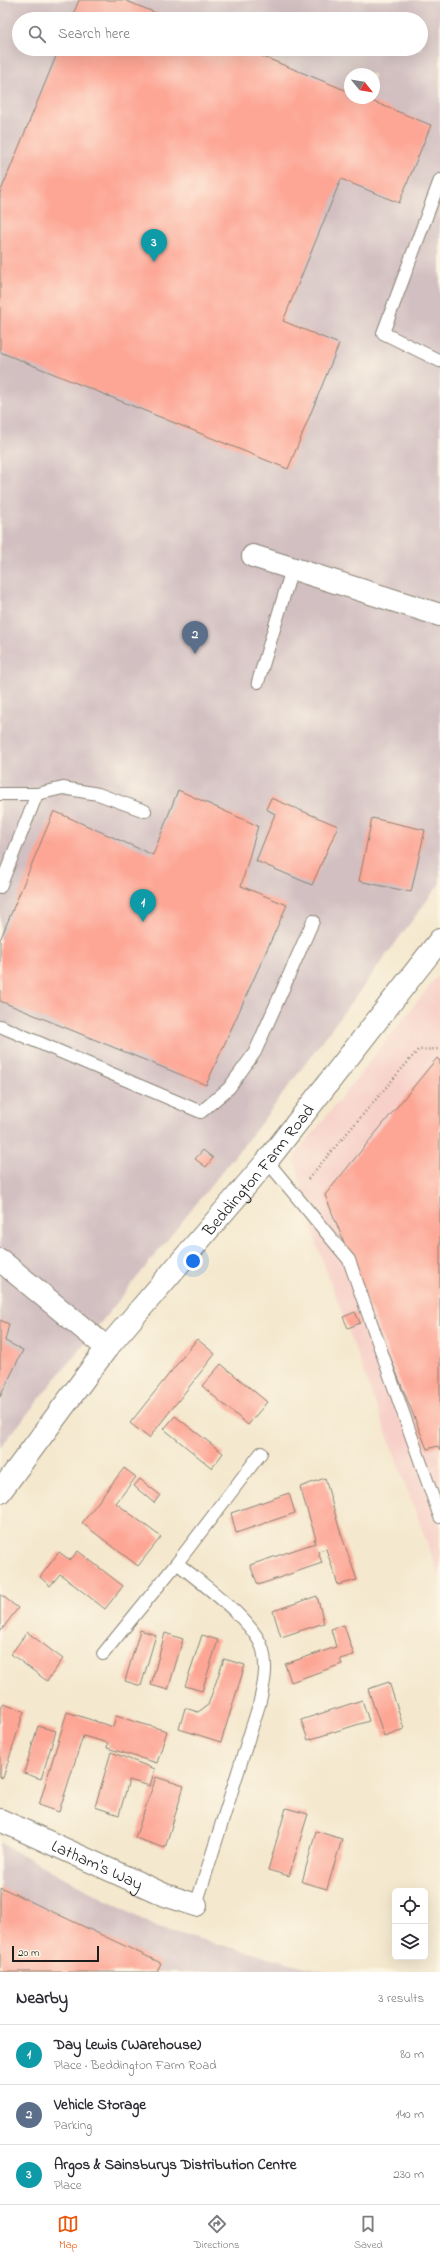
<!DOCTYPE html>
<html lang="en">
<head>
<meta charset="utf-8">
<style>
	body { margin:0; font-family:"Indie Flower",sans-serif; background:#f2f2f3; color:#2b2b33 }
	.controls { position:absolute; right:12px; bottom:12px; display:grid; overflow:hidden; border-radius:6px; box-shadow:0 4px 16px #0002 }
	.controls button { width:36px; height:36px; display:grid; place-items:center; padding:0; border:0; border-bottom:1px solid #e1e1e2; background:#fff; color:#2b2b33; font:20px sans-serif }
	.compass { position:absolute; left:344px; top:68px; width:36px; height:36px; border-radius:50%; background:#fff; box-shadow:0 4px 16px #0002; rotate:120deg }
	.scale { position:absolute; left:12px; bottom:10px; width:87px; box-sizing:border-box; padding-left:4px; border:2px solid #1c1c1c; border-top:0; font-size:11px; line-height:14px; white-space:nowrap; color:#1c1c1c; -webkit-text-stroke:3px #fcf5e5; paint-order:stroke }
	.you { position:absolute; left:193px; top:1261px; width:14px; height:14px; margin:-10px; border:3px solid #fff; border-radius:50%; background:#1a73e8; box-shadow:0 0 0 6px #1a73e833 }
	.badge { display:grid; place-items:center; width:26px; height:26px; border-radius:50%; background:#ea580c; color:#fff; font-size:13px; font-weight:700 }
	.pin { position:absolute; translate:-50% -33px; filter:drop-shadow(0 1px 2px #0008) }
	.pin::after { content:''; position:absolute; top:21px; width:14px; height:12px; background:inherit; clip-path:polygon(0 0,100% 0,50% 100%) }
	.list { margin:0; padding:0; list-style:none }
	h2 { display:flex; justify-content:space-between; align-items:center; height:52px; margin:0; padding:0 16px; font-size:17px }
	h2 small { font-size:13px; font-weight:400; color:#7c7c81 }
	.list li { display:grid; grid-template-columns:26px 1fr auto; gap:12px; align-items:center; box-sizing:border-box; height:60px; padding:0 16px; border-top:1px solid #e1e1e2 }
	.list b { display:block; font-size:15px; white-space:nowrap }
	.list p { margin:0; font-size:13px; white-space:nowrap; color:#7c7c81 }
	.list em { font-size:13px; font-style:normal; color:#7c7c81 }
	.icon { flex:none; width:22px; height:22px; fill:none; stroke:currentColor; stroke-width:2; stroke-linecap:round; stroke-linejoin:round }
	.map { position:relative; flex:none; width:440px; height:1972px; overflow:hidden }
	.search { position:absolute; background:#fff; box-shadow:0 4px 16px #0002; left:12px; right:12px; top:12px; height:44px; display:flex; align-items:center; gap:10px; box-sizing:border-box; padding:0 14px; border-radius:22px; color:#7c7c81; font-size:15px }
	.sheet { height:232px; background:#fff }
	nav { display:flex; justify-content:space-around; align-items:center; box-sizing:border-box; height:56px; border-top:1px solid #e1e1e2; background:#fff; font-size:11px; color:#7c7c81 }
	nav a { display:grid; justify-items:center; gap:2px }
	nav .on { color:#ea580c }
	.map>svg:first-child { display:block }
	.built { fill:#f7d1c9 }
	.industrial { fill:#d2bfc1; fill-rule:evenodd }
	.building { fill:#fda695 }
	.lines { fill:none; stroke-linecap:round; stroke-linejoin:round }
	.service-casing { stroke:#888275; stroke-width:14 }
	.minor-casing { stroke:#888275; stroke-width:24 }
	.tertiary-casing { stroke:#888275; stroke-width:24 }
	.path { stroke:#888275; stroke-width:2.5; stroke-dasharray:1 3; stroke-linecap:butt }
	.service { stroke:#fff; stroke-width:12 }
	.minor { stroke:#fff; stroke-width:22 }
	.tertiary { stroke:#fff; stroke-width:22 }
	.labels { text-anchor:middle; stroke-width:3.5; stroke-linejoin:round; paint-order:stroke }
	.street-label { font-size:17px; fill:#1c1c1c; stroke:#fcf5e5 }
</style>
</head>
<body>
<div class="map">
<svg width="440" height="1972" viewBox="0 0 440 1972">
	<rect width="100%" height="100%" fill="#fcf5e5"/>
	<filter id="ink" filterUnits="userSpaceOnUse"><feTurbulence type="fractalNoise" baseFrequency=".025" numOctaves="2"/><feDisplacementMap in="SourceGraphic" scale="8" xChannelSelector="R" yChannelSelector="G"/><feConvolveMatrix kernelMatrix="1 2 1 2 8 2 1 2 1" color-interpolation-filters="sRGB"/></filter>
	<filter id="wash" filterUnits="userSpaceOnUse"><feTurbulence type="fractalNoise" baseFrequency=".012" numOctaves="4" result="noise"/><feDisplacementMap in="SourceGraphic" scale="16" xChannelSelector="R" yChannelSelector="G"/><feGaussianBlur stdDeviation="0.9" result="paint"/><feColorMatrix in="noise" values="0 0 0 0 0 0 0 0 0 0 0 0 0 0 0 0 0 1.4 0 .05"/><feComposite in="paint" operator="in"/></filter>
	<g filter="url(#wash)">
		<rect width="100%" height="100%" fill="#f4e8ce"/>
		<path class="built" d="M 440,973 L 440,1578 L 316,1243 L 294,1157 Z"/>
		<path class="industrial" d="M 0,0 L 440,0 L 440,883 L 262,1122 L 0,1448 ZM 19,19 L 421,19 L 421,49 L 19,49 ZM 350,74 L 374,74 L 374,98 L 350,98 Z
			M 0,1843 L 158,1928 L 325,1972 L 0,1972 Z"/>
		<g id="blocks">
			<path class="building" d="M 79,0 L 124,0 L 171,19 L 71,19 Z
				M 59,49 L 244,49 L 350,92 L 350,98 L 364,98 L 431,125 L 399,203 L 341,179 L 283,321 L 339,344 L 288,469 L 0,352 L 0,193 Z
				M 178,790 L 258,826 L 241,886 L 287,905 L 206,1085 L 0,1001 L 0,940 L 54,811 L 153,855 Z
				M 271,798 L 338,826 L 312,885 L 256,861 L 275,814 L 266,809 Z
				M 372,818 L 425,830 L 411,892 L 359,881 Z
				M 437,1058 L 440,1061 L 440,1450 L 438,1446 L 427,1449 L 325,1195 Z
				M 203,1150 L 213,1158 L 206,1167 L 195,1159 Z
				M 355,1312 L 360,1323 L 348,1328 L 343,1317 Z
				M 0,1320 L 9,1324 L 5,1341 L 23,1350 L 0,1397 Z
				M 197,1339 L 215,1354 L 149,1438 L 130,1423 Z
				M 221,1364 L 267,1402 L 248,1425 L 202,1386 Z
				M 175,1416 L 223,1453 L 212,1468 L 164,1429 Z
				M 124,1468 L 136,1477 L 116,1503 L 161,1537 L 138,1566 L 82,1523 Z
				M 325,1478 L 340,1531 L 357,1580 L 338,1585 L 326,1549 L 318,1551 L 322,1563 L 258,1585 L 250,1565 L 315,1543 L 314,1539 L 316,1539 L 300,1487 Z
				M 140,1479 L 160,1495 L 154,1503 L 134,1486 Z
				M 289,1493 L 295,1513 L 236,1533 L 231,1513 Z
				M 78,1551 L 123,1586 L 105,1609 L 60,1574 L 50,1586 L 40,1577 L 59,1552 L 70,1560 Z
				M 0,1594 L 18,1608 L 0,1632 Z
				M 317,1596 L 324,1623 L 281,1637 L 273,1611 Z
				M 344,1625 L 354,1655 L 340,1659 L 342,1664 L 291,1682 L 285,1664 L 336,1647 L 331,1629 Z
				M 140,1630 L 156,1635 L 141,1686 L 125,1681 Z
				M 27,1632 L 63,1659 L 47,1681 L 11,1654 Z
				M 165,1633 L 183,1639 L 168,1690 L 151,1685 Z
				M 202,1635 L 218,1640 L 202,1691 L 185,1686 Z
				M 224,1659 L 245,1665 L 221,1742 L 179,1729 L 185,1708 L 198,1712 L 208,1705 Z
				M 389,1682 L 404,1729 L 384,1736 L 368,1689 Z
				M 362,1700 L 369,1721 L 308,1740 L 301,1720 Z
				M 3,1704 L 24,1711 L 3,1778 L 0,1777 L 0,1712 Z
				M 67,1712 L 113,1727 L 116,1716 L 167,1731 L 157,1763 L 107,1748 L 108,1743 L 83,1736 L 59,1812 L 39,1805 Z
				M 38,1726 L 56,1731 L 41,1779 L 24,1773 Z
				M 111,1752 L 155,1769 L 150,1786 L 129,1780 L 119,1815 L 95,1807 Z
				M 156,1777 L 184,1786 L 165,1848 L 135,1838 Z
				M 286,1808 L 308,1814 L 289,1876 L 268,1870 Z
				M 316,1831 L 342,1839 L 327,1889 L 302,1882 Z
				M 0,1887 L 161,1963 L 157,1972 L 0,1972 Z"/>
		</g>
	</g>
	<g filter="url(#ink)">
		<use href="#blocks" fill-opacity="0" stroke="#888275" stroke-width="1"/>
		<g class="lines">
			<g class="service-casing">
				<path id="service" d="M 440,180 L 383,333 L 440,361
					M 258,682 L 292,569
					M 0,794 L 37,794 L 63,788 L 98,794 L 145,811
					M 0,887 L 37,794
					M 0,1026 L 201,1112 L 229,1088 L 255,1052 L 313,921
					M 267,1161 L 349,1260 L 440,1517
					M 177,1563 C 201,1583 255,1621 263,1650 C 268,1669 263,1688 259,1705 L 196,1905
					M 103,1654 L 177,1563 L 261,1453"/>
			</g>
			<g class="minor-casing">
				<g id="minor">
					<path d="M 253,556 L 440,615"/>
					<path d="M 0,1260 L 107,1348"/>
					<path id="s1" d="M 0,1820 L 165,1895 L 196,1905"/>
				</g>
			</g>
			<g class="tertiary-casing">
				<g id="tertiary">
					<path id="s2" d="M 0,1492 L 107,1348 L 267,1161 L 440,940"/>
				</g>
			</g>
			<path class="path" d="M 308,1179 L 418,1050 L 440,1049"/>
			<use href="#service" class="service"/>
			<use href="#minor" class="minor"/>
			<use href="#tertiary" class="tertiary"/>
		</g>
	</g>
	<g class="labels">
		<g class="street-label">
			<text dy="6" stroke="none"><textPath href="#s2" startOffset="413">Beddington Farm Road</textPath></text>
			<text dy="6" stroke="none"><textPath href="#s1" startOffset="107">Latham's Way</textPath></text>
		</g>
	</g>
</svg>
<div class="controls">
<button><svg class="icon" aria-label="locate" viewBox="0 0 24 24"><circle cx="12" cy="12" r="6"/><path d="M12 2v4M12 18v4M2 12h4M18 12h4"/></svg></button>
<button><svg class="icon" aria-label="layers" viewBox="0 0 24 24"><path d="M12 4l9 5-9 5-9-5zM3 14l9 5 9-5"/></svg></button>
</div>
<svg class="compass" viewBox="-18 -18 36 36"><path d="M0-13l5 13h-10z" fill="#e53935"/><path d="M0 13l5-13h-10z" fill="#7c7c81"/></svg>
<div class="scale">20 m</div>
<div class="you"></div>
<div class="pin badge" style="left:143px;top:922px;background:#0f9aa8">1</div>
<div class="pin badge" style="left:195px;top:654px;background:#5c6f8a">2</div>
<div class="pin badge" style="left:154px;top:262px;background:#0f9aa8">3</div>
<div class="search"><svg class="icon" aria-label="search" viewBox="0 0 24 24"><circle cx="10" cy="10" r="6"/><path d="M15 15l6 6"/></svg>Search here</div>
</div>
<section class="sheet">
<h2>Nearby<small>3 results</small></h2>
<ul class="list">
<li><span class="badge" style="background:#0f9aa8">1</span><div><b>Day Lewis (Warehouse)</b><p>Place · Beddington Farm Road</p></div><em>80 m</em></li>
<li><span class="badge" style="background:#5c6f8a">2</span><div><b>Vehicle Storage</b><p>Parking</p></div><em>140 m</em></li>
<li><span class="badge" style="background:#0f9aa8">3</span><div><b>Argos &amp; Sainsburys Distribution Centre</b><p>Place</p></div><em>230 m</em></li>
</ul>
</section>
<nav>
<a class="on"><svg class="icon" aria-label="map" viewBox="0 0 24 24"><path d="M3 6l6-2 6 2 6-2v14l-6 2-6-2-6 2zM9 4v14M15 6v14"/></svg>Map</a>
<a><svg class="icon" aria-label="directions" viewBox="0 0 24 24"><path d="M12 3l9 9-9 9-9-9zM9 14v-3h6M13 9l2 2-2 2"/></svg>Directions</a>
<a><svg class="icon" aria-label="saved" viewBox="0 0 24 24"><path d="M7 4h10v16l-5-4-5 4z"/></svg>Saved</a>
</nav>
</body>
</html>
